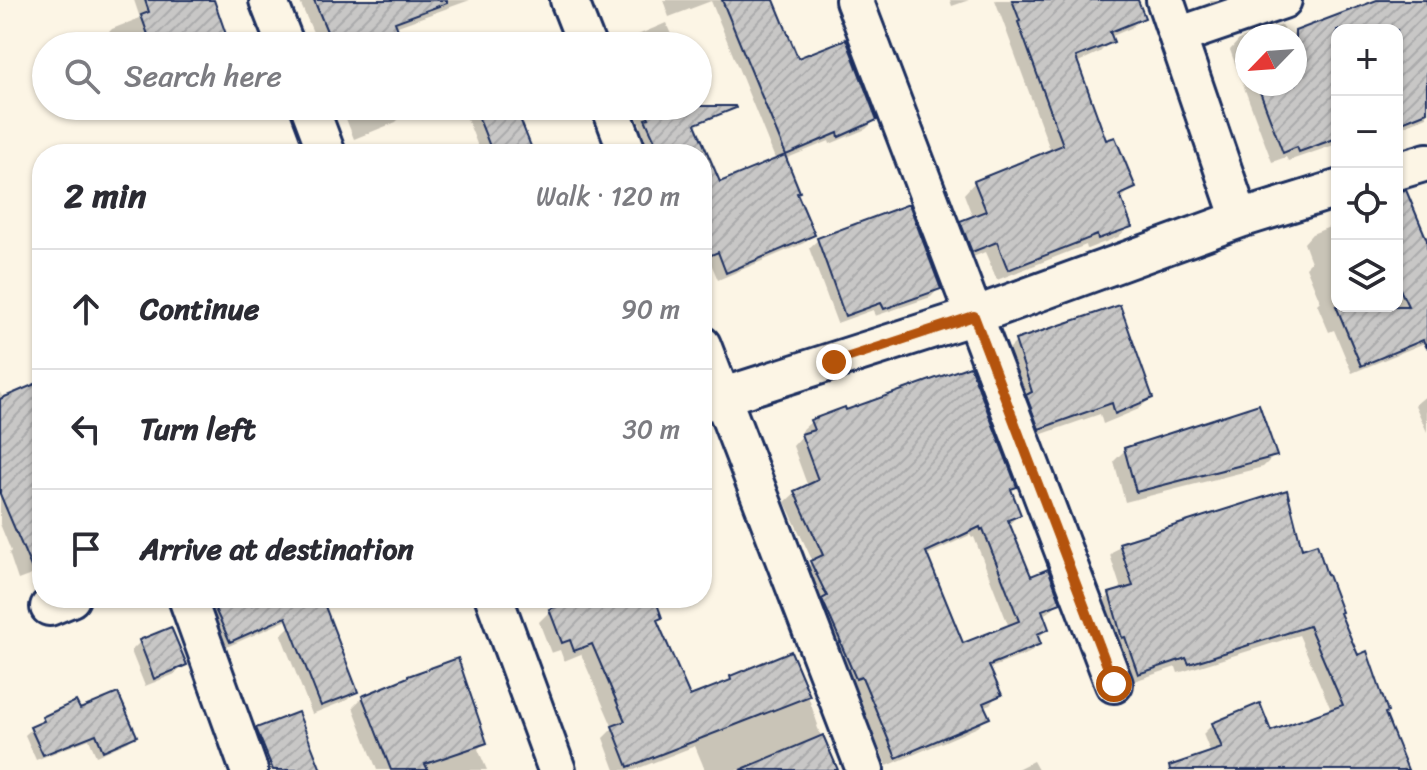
<!DOCTYPE html>
<html lang="en">
<head>
<meta charset="utf-8">
<style>
	body { margin:0; font-family:Sriracha,sans-serif; background:#f2f2f3; color:#2b2b33 }
	.controls { position:absolute; right:24px; top:24px; display:grid; overflow:hidden; border-radius:16px; box-shadow:0 2px 6px #0004 }
	.controls button { width:72px; height:72px; display:grid; place-items:center; padding:0; border:0; border-bottom:2px solid #e1e1e2; background:#fff; color:#2b2b33; font:40px sans-serif }
	.compass { position:absolute; left:1235px; top:24px; width:72px; height:72px; border-radius:50%; background:#fff; box-shadow:0 2px 6px #0004; rotate:245deg }
	.stop { position:absolute; width:24px; height:24px; margin:-18px; border:6px solid #b45309; border-radius:50%; background:#fff }
	.stop.end { background:#b45309; border-color:#fff; box-shadow:0 2px 8px #0008 }
	.list { margin:0; padding:0; list-style:none }
	h2 { display:flex; justify-content:space-between; align-items:center; height:104px; margin:0; padding:0 32px; font-size:34px }
	h2 small { font-size:26px; font-weight:400; color:#7c7c81 }
	.list li { display:grid; grid-template-columns:52px 1fr auto; gap:24px; align-items:center; box-sizing:border-box; height:120px; padding:0 32px; border-top:2px solid #e1e1e2 }
	.list b { display:block; font-size:30px; white-space:nowrap }
	.list em { font-size:26px; font-style:normal; color:#7c7c81 }
	.icon { flex:none; width:44px; height:44px; fill:none; stroke:currentColor; stroke-width:2; stroke-linecap:round; stroke-linejoin:round }
	.map { position:relative; flex:none; width:1427px; height:770px; overflow:hidden }
	.search { position:absolute; background:#fff; box-shadow:0 2px 6px #0004; left:32px; top:32px; width:680px; height:88px; display:flex; align-items:center; gap:20px; box-sizing:border-box; padding:0 28px; border-radius:44px; color:#7c7c81; font-size:30px }
	.panel { position:absolute; background:#fff; box-shadow:0 2px 6px #0004; left:32px; top:144px; width:680px; height:464px; border-radius:32px }
	.map>svg:first-child { display:block }
	.shadow { fill:#0003; fill-rule:evenodd }
	.building { fill:url(#building-hatch); stroke:#1b2f5e; stroke-width:2; fill-rule:evenodd }
	.lines { fill:none; stroke-linecap:round; stroke-linejoin:round }
	.minor-casing { stroke:#1b2f5e; stroke-width:42 }
	.minor { stroke:#fcf5e5; stroke-width:36 }
	.route { stroke:#b45309; stroke-width:10 }
</style>
</head>
<body>
<div class="map">
<svg width="1427" height="770" viewBox="0 0 1427 770">
	<defs>
		<pattern id="building-hatch" width="6" height="6" patternUnits="userSpaceOnUse" patternTransform="scale(2)"><rect width="6" height="6" fill="#c8c7c6"/><path d="M-1 1l2-2M0 6l6-6M5 7l2-2" fill="none" stroke="#ababac"/></pattern>
	</defs>
	<rect width="100%" height="100%" fill="#fcf5e5"/>
	<filter id="ink" filterUnits="userSpaceOnUse"><feTurbulence type="fractalNoise" baseFrequency=".0125" numOctaves="2"/><feDisplacementMap in="SourceGraphic" scale="16" xChannelSelector="R" yChannelSelector="G"/><feConvolveMatrix kernelMatrix="1 2 1 2 8 2 1 2 1" color-interpolation-filters="sRGB"/></filter>
	<g filter="url(#ink)">
		<path class="shadow" d="M 134,0 L 208,0 L 228,46 L 106,46 L 103,38 L 112,29 L 140,18 Z
			M 299,0 L 470,0 L 395,27 L 398,34 L 384,46 L 319,46 Z
			M 663,0 L 773,0 L 797,61 L 875,120 L 866,129 L 830,144 L 829,141 L 785,159 L 795,194 L 812,235 L 804,243 L 718,280 L 709,259 L 702,262 L 702,154 L 649,154 L 638,129 L 641,126 L 632,106 L 692,106 L 699,121 L 694,126 L 719,185 L 776,161 L 711,1 L 669,17 Z
			M 950,0 L 969,0 L 952,6 Z
			M 995,0 L 1135,0 L 1142,17 L 1131,28 L 1110,37 L 1111,41 L 1100,52 L 1076,63 L 1105,143 L 1133,187 L 1120,200 L 1130,226 L 1118,237 L 1087,249 L 1086,245 L 997,280 L 985,252 L 961,262 L 950,234 L 962,222 L 973,218 L 964,194 L 975,182 L 1051,152 Z
			M 1210,0 L 1235,0 L 1213,8 Z
			M 1383,0 L 1427,0 L 1427,117 L 1397,129 L 1397,30 L 1337,30 L 1337,144 L 1288,161 L 1286,157 L 1272,162 L 1230,50 L 1240,39 L 1247,37 L 1247,84 L 1295,84 L 1295,36 L 1289,36 Z
			M 666,23 L 676,46 L 616,46 L 619,43 Z
			M 1282,25 L 1286,36 L 1249,36 Z
			M 341,106 L 404,106 L 406,111 L 396,122 L 354,139 Z
			M 462,106 L 512,106 L 528,145 L 531,144 L 535,154 L 481,154 Z
			M 1397,204 L 1427,253 L 1427,342 L 1352,373 L 1334,330 L 1329,332 L 1317,304 L 1320,301 L 1306,267 L 1311,262 L 1304,243 L 1312,234 L 1337,224 L 1337,306 L 1397,306 Z
			M 818,240 L 939,288 L 931,297 L 875,316 L 873,310 L 837,323 L 809,248 Z
			M 1118,307 L 1151,397 L 1139,409 L 1103,424 L 1100,414 L 1028,439 L 1004,354 L 1016,342 Z
			M 42,383 L 42,571 L 18,580 L 9,553 L 11,551 L 0,524 L 0,392 L 2,397 L 6,395 L 8,398 Z
			M 1427,395 L 1427,432 L 1415,405 Z
			M 811,422 L 1014,487 L 1010,491 L 1019,515 L 1008,525 L 1030,578 L 1058,603 L 1049,612 L 1041,615 L 1047,629 L 1037,639 L 1039,644 L 1029,653 L 988,669 L 999,694 L 990,704 L 983,707 L 988,717 L 978,727 L 887,766 L 852,685 L 847,687 L 802,572 L 813,562 L 785,502 L 795,493 L 808,487 L 793,446 L 803,435 L 801,431 ZM 970,535 L 972,538 L 974,537 L 1009,627 L 962,646 L 925,556 Z
			M 1125,450 L 1274,456 L 1263,467 L 1125,502 L 1114,461 Z
			M 1120,545 L 1300,552 L 1338,613 L 1383,714 L 1406,770 L 1184,770 L 1211,754 L 1203,734 L 1213,724 L 1270,734 L 1332,712 L 1299,635 L 1178,673 L 1176,667 L 1128,683 L 1100,605 L 1110,595 L 1122,592 L 1110,555 Z
			M 213,598 L 285,598 L 292,613 L 285,621 L 222,649 L 203,607 Z
			M 350,598 L 375,598 L 353,606 Z
			M 585,598 L 653,598 L 660,618 L 656,622 L 689,699 L 723,686 L 731,678 L 808,696 L 818,725 L 817,726 L 835,770 L 705,770 L 695,746 L 634,770 L 615,770 L 603,738 L 613,728 L 581,654 L 564,661 L 560,650 L 551,653 L 539,622 L 550,611 Z
			M 290,626 L 356,691 L 347,700 L 312,714 L 281,635 Z
			M 140,642 L 184,665 L 175,674 L 145,686 L 131,651 Z
			M 363,697 L 485,742 L 478,749 L 487,770 L 377,770 L 353,707 Z
			M 79,712 L 134,736 L 128,742 L 96,756 L 89,739 L 36,760 L 25,735 L 43,719 Z
			M 257,730 L 319,770 L 261,770 L 248,739 Z
			M 1033,761 L 1038,770 L 1015,770 Z"/>
		<path class="building" d="M 145,0 L 214,0 L 230,46 L 152,46 L 141,15 L 149,12 Z
			M 314,0 L 447,0 L 447,3 L 395,22 L 400,35 L 372,46 L 333,46 Z
			M 722,0 L 774,0 L 798,58 L 846,39 L 877,120 L 839,137 L 838,133 L 786,155 Z
			M 1012,0 L 1138,0 L 1145,18 L 1110,32 L 1114,42 L 1076,57 L 1106,140 L 1115,137 L 1136,188 L 1120,195 L 1132,227 L 1098,239 L 1097,235 L 1008,270 L 997,242 L 972,252 L 960,221 L 986,211 L 974,181 L 1063,145 L 1018,22 L 1020,21 Z
			M 1377,0 L 1427,0 L 1427,112 L 1397,124 L 1397,30 L 1337,30 L 1337,138 L 1299,152 L 1297,147 L 1283,153 L 1257,84 L 1295,84 L 1295,31 Z
			M 474,106 L 515,106 L 534,154 L 493,154 Z
			M 644,106 L 735,106 L 736,108 L 695,124 L 720,182 L 785,155 L 800,192 L 797,193 L 815,235 L 726,273 L 718,252 L 702,259 L 702,154 L 661,154 L 645,119 L 649,118 Z
			M 1406,190 L 1427,240 L 1427,348 L 1423,340 L 1361,366 L 1336,306 L 1408,306 L 1397,283 L 1397,191 Z
			M 909,204 L 941,289 L 884,309 L 881,303 L 845,316 L 817,238 Z
			M 1120,305 L 1153,398 L 1115,414 L 1112,403 L 1039,429 L 1026,395 L 1032,392 L 1015,340 Z
			M 970,366 L 1017,487 L 1011,489 L 1021,515 L 1008,520 L 1031,576 L 1048,569 L 1061,603 L 1042,610 L 1049,629 L 1037,634 L 1041,644 L 992,664 L 992,665 L 989,666 L 1002,695 L 983,703 L 990,718 L 896,758 L 862,677 L 856,679 L 840,642 L 841,642 L 822,599 L 827,596 L 810,561 L 823,555 L 794,491 L 818,480 L 801,434 L 814,430 L 810,420 L 845,407 L 846,410 ZM 980,527 L 981,530 L 983,529 L 1019,621 L 963,643 L 926,552 Z
			M 42,381 L 42,587 L 40,588 L 0,494 L 0,399 Z
			M 1259,404 L 1277,456 L 1136,492 L 1124,448 Z
			M 1287,490 L 1302,549 L 1317,544 L 1327,575 L 1328,575 L 1342,612 L 1340,613 L 1358,655 L 1367,651 L 1388,712 L 1385,713 L 1408,770 L 1170,770 L 1169,766 L 1222,748 L 1212,723 L 1260,703 L 1271,731 L 1343,705 L 1309,626 L 1189,664 L 1186,658 L 1138,674 L 1125,637 L 1122,638 L 1109,593 L 1133,586 L 1119,543 Z
			M 210,598 L 248,598 L 251,605 L 266,598 L 331,598 L 323,601 L 358,692 L 321,706 L 286,617 L 230,642 Z
			M 579,598 L 655,598 L 662,618 L 657,620 L 690,696 L 731,680 L 730,676 L 791,651 L 810,696 L 628,767 L 612,726 L 625,721 L 592,644 L 574,651 L 570,640 L 562,643 L 549,609 Z
			M 171,627 L 187,665 L 154,679 L 139,640 Z
			M 458,658 L 487,743 L 425,764 L 428,770 L 391,770 L 362,696 L 408,677 L 408,676 Z
			M 118,693 L 137,736 L 103,751 L 96,734 L 43,755 L 30,727 L 44,721 L 42,717 L 76,701 L 80,709 Z
			M 298,712 L 321,770 L 273,770 L 256,728 Z
			M 823,735 L 838,770 L 740,770 Z"/>
		<g class="lines">
			<g class="minor-casing">
				<path id="minor" d="M 268,0 L 286,46
					M 569,0 L 587,46
					M 854,0 L 1114,684
					M 1165,0 L 1240,219
					M 1178,36 L 1283,0
					M 309,106 L 327,154
					M 610,106 L 628,154
					M 1397,171 L 1427,162
					M 702,345 L 865,770
					M 702,403 L 974,316 L 1240,219 L 1337,189
					M 187,598 L 249,770
					M 494,598 L 557,770
					M 49,607 L 71,598"/>
			</g>
			<use href="#minor" class="minor"/>
		</g>
	</g>
	<g class="lines" filter="url(#ink)">
		<path class="route" d="M 834,362 L 974,316 L 1114,684"/>
	</g>
</svg>
<div class="controls">
<button>+</button>
<button>−</button>
<button><svg class="icon" aria-label="locate" viewBox="0 0 24 24"><circle cx="12" cy="12" r="6"/><path d="M12 2v4M12 18v4M2 12h4M18 12h4"/></svg></button>
<button><svg class="icon" aria-label="layers" viewBox="0 0 24 24"><path d="M12 4l9 5-9 5-9-5zM3 14l9 5 9-5"/></svg></button>
</div>
<svg class="compass" viewBox="-18 -18 36 36"><path d="M0-13l5 13h-10z" fill="#e53935"/><path d="M0 13l5-13h-10z" fill="#7c7c81"/></svg>
<div class="stop" style="left:1114px;top:684px"></div>
<div class="stop end" style="left:834px;top:362px"></div>
<div class="search"><svg class="icon" aria-label="search" viewBox="0 0 24 24"><circle cx="10" cy="10" r="6"/><path d="M15 15l6 6"/></svg>Search here</div>
<section class="panel">
<h2>2 min<small>Walk · 120 m</small></h2>
<ul class="list">
<li><svg class="icon" aria-label="ahead" viewBox="0 0 24 24"><path d="M12 20V5M6 11l6-6 6 6"/></svg><div><b>Continue</b></div><em>90 m</em></li>
<li><svg class="icon" aria-label="left" viewBox="0 0 24 24"><path d="M17 20v-9H6M10 6l-5 5 5 5"/></svg><div><b>Turn left</b></div><em>30 m</em></li>
<li><svg class="icon" aria-label="arrive" viewBox="0 0 24 24"><path d="M6 21V4h12l-3 4 3 4H6"/></svg><div><b>Arrive at destination</b></div></li>
</ul>
</section>
</div>
</body>
</html>
